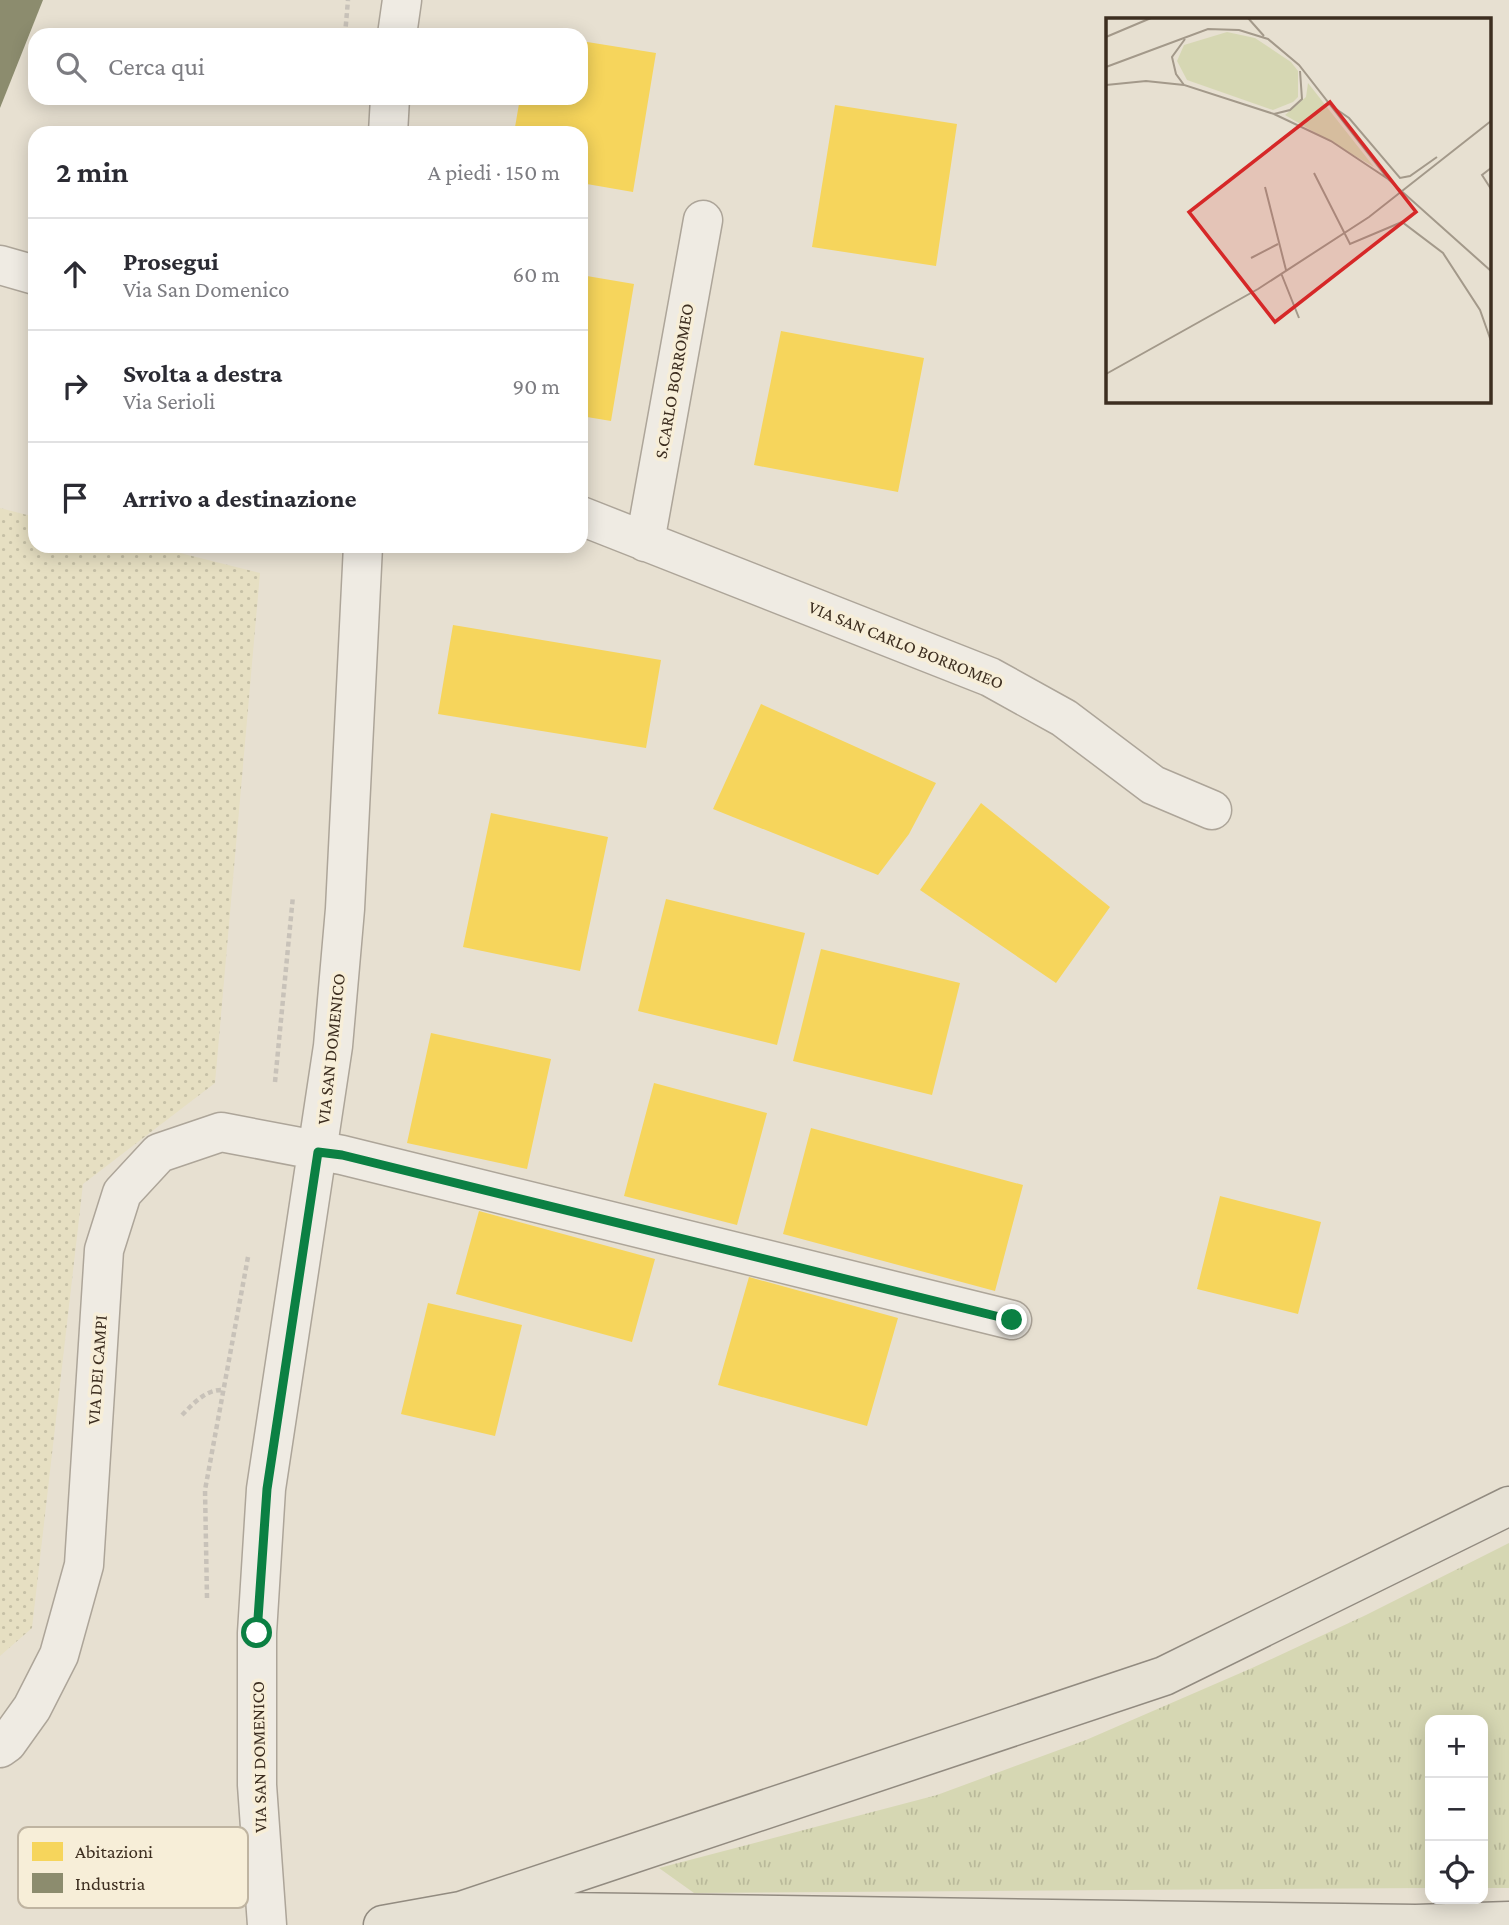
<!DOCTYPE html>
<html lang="it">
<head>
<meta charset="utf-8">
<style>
	body { margin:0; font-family:"Crimson Pro",serif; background:#f2f2f3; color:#2b2b33 }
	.controls { position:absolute; right:21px; bottom:21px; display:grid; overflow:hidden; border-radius:14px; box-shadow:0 4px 18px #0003 }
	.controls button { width:63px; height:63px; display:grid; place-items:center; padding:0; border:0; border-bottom:2px solid #e1e1e2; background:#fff; color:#2b2b33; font:35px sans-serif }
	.stop { position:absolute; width:21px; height:21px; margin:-16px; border:5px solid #0b8043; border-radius:50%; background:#fff }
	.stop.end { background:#0b8043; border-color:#fff; box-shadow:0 2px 7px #0008 }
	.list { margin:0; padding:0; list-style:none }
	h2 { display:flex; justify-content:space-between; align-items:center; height:91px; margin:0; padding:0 28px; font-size:30px }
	h2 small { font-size:23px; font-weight:400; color:#7c7c81 }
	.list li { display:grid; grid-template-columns:46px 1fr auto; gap:21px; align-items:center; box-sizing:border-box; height:112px; padding:0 28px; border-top:2px solid #e1e1e2 }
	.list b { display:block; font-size:26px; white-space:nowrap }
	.list p { margin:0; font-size:23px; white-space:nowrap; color:#7c7c81 }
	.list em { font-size:23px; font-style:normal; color:#7c7c81 }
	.icon { flex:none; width:38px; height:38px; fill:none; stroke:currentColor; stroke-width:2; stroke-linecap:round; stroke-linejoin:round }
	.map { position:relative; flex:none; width:1509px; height:1925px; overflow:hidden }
	.search { position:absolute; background:#fff; box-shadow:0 4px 18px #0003; left:28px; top:28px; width:560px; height:77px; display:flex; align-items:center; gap:18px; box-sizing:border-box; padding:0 24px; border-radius:21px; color:#7c7c81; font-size:26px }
	.panel { position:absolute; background:#fff; box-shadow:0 4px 18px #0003; left:28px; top:126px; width:560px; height:427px; border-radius:21px }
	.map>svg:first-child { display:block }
	.farmland { fill:url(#farmland-dots) }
	.grass { fill:url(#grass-tufts) }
	.homes { fill:#f6d55c }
	.industry { fill:#8c8c6e }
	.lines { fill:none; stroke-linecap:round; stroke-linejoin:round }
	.minor-casing { stroke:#ada599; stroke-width:41 }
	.major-casing { stroke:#928b80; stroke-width:41 }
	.path { stroke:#c8c2b9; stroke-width:4.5; stroke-dasharray:5 3.5; stroke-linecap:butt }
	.minor { stroke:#efebe3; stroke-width:38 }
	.major { stroke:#e6e1d4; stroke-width:38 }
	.route { stroke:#0b8043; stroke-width:9 }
	.labels { text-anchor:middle; stroke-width:7; stroke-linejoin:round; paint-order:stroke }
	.street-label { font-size:18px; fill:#3d2e20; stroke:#f7eed8 }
	.inset-road { fill:none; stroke:#a3998a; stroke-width:2 }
	.view { fill:#d62828; fill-opacity:0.15; stroke:#d62828; stroke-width:3.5 }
	.inset-edge { fill:none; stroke:#3d2e20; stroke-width:3.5 }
	.key { fill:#f7eed8; stroke:#bfb4a1; stroke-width:2 }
	.key-label { font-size:19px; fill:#3d2e20 }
</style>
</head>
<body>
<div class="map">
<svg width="1509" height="1925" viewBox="0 0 1509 1925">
	<defs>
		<pattern id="farmland-dots" width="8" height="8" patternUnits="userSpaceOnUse" patternTransform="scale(1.75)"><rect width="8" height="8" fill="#e6dfc2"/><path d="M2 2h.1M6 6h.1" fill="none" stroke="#c6c0a6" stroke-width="1.8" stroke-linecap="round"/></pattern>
		<pattern id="grass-tufts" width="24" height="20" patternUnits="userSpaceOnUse" patternTransform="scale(1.75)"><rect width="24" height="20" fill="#d6d7b3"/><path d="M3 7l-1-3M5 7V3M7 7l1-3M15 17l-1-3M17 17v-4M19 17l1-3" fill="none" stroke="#b9b99a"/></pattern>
	</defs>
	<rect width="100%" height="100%" fill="#e7e0d1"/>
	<path class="farmland" d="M 0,508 L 35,517 L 35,546 L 152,546 L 260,573 L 215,1083 L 83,1184 L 32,1628 L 0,1656 Z"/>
	<path class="grass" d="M 1509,1543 L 1509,1888 L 1483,1888 L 1483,1720 L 1430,1720 L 1430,1888 L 694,1893 L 659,1868 L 937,1795 L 1086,1740 L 1252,1668 L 1366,1615 Z"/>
	<path class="homes" d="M 581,41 L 656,53 L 633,192 L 581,183 L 581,133 L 514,133 L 520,98 L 581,98 Z
		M 835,105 L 957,124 L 936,266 L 812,247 Z
		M 581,275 L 634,284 L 611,421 L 581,416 Z
		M 781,331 L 924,358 L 898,492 L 754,465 Z
		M 453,625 L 661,660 L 646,748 L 438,714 Z
		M 761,704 L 936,783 L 909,834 L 878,875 L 713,809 Z
		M 981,803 L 1110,907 L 1056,983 L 920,890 Z
		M 491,813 L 608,837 L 580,971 L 463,947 Z
		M 666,899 L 805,933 L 777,1045 L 638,1011 Z
		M 821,949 L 960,983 L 932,1095 L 793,1061 Z
		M 431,1033 L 551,1059 L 527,1169 L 407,1143 Z
		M 654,1083 L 767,1113 L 737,1225 L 624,1196 Z
		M 811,1128 L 1023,1185 L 995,1291 L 783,1234 Z
		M 1220,1196 L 1321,1222 L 1298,1314 L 1197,1289 Z
		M 479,1211 L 655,1259 L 632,1342 L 456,1294 Z
		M 749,1277 L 898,1318 L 867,1426 L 718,1385 Z
		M 428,1303 L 522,1325 L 495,1436 L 401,1414 Z"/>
	<path class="industry" d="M 0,0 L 43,0 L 0,108 Z"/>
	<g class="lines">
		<g class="minor-casing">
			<path id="minor" d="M 397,35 L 402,0
				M 388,133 L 390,98
				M 0,265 L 35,275
				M 581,516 L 990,677 L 1064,718 L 1153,785 L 1212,810
				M 645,542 L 703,220
				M 0,1748 L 7,1743 L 32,1708 L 59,1655 L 84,1565 L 104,1250 L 122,1193 L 159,1153 L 221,1132 L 342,1155 L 1012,1320
				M 267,1925 L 257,1785 L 257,1633 L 266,1489 L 333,1046 L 345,909 L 363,546"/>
		</g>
		<g class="major-casing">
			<path id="major" d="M 491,1911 L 1416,1924 L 1509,1921
				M 383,1925 L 461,1911 L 1164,1676 L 1509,1506"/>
		</g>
		<path class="path" d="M 345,35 L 348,0
			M 275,1082 L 293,896
			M 182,1415 C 194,1403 206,1389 224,1390
			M 207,1598 L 205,1490 L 248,1257"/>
		<use href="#minor" class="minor"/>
		<use href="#major" class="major"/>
	</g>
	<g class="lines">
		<path class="route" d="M 257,1633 L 267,1489 L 318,1152 L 342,1155 L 1012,1320"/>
	</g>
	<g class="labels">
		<g class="street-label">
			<text transform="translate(674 381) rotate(-80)" y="6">S.CARLO BORROMEO</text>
			<text transform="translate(906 645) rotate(22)" y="6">VIA SAN CARLO BORROMEO</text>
			<text transform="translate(331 1049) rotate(-84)" y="6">VIA SAN DOMENICO</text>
			<text transform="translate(97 1370) rotate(-86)" y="6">VIA DEI CAMPI</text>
			<text transform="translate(259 1757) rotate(-91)" y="6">VIA SAN DOMENICO</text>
		</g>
	</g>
	<g transform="translate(1106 18)">
		<rect width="385" height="385" fill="#e7e0d1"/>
		<path d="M 121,14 L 149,20 L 185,44 L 192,53 L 192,79 L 187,84 L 167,92 L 81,62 L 71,43 L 78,27 ZM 202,65 L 268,149 L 179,97 L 200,79 Z" fill="#d6d7b3"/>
		<path class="inset-road" d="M 142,0 L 158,18M 0,19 L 45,0M 79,21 L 66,39 L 70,56 L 78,67 L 168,96 L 184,92 L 196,81 L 194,53M 0,49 L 102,11 L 133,12 L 162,21 L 193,47 L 282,161M 0,67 L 40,63 L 78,67M 230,91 L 243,100 L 294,160 L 304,158 L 331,139M 168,96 L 225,123 L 282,161 L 385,253M 385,150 L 376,157 L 385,171M 208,155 L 244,226 L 296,204 L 337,235 L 374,292 L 385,323M 159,169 L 180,252M 145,240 L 172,226M 175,255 L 193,300M 0,356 L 152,271 L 263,199 L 385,103"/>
		<path class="view" d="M 224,84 L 310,194 L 169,304 L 83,194 Z"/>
		<rect width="385" height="385" class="inset-edge"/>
	</g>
	<rect x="18" y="1827" width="230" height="81" rx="10" class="key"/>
	<rect x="32" y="1842" width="31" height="19" fill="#f6d55c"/>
	<rect x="32" y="1873" width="31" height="20" fill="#8c8c6e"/>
	<g class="key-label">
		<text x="75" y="1858">Abitazioni</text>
		<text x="75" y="1890">Industria</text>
	</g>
</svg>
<div class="controls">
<button>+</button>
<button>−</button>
<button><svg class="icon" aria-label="locate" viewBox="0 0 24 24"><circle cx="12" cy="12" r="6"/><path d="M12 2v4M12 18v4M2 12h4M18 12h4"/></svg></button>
</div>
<div class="stop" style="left:257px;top:1633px"></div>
<div class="stop end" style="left:1012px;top:1320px"></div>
<div class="search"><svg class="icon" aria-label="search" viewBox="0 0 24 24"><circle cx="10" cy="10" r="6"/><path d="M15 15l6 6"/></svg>Cerca qui</div>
<section class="panel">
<h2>2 min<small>A piedi · 150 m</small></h2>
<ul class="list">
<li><svg class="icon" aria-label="ahead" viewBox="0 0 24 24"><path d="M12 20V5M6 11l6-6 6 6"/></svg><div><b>Prosegui</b><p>Via San Domenico</p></div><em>60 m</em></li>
<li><svg class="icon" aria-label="right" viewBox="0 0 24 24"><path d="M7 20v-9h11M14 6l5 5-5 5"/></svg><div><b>Svolta a destra</b><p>Via Serioli</p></div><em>90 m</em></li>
<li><svg class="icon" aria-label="arrive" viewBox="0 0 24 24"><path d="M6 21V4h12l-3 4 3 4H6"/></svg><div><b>Arrivo a destinazione</b></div></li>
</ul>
</section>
</div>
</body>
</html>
